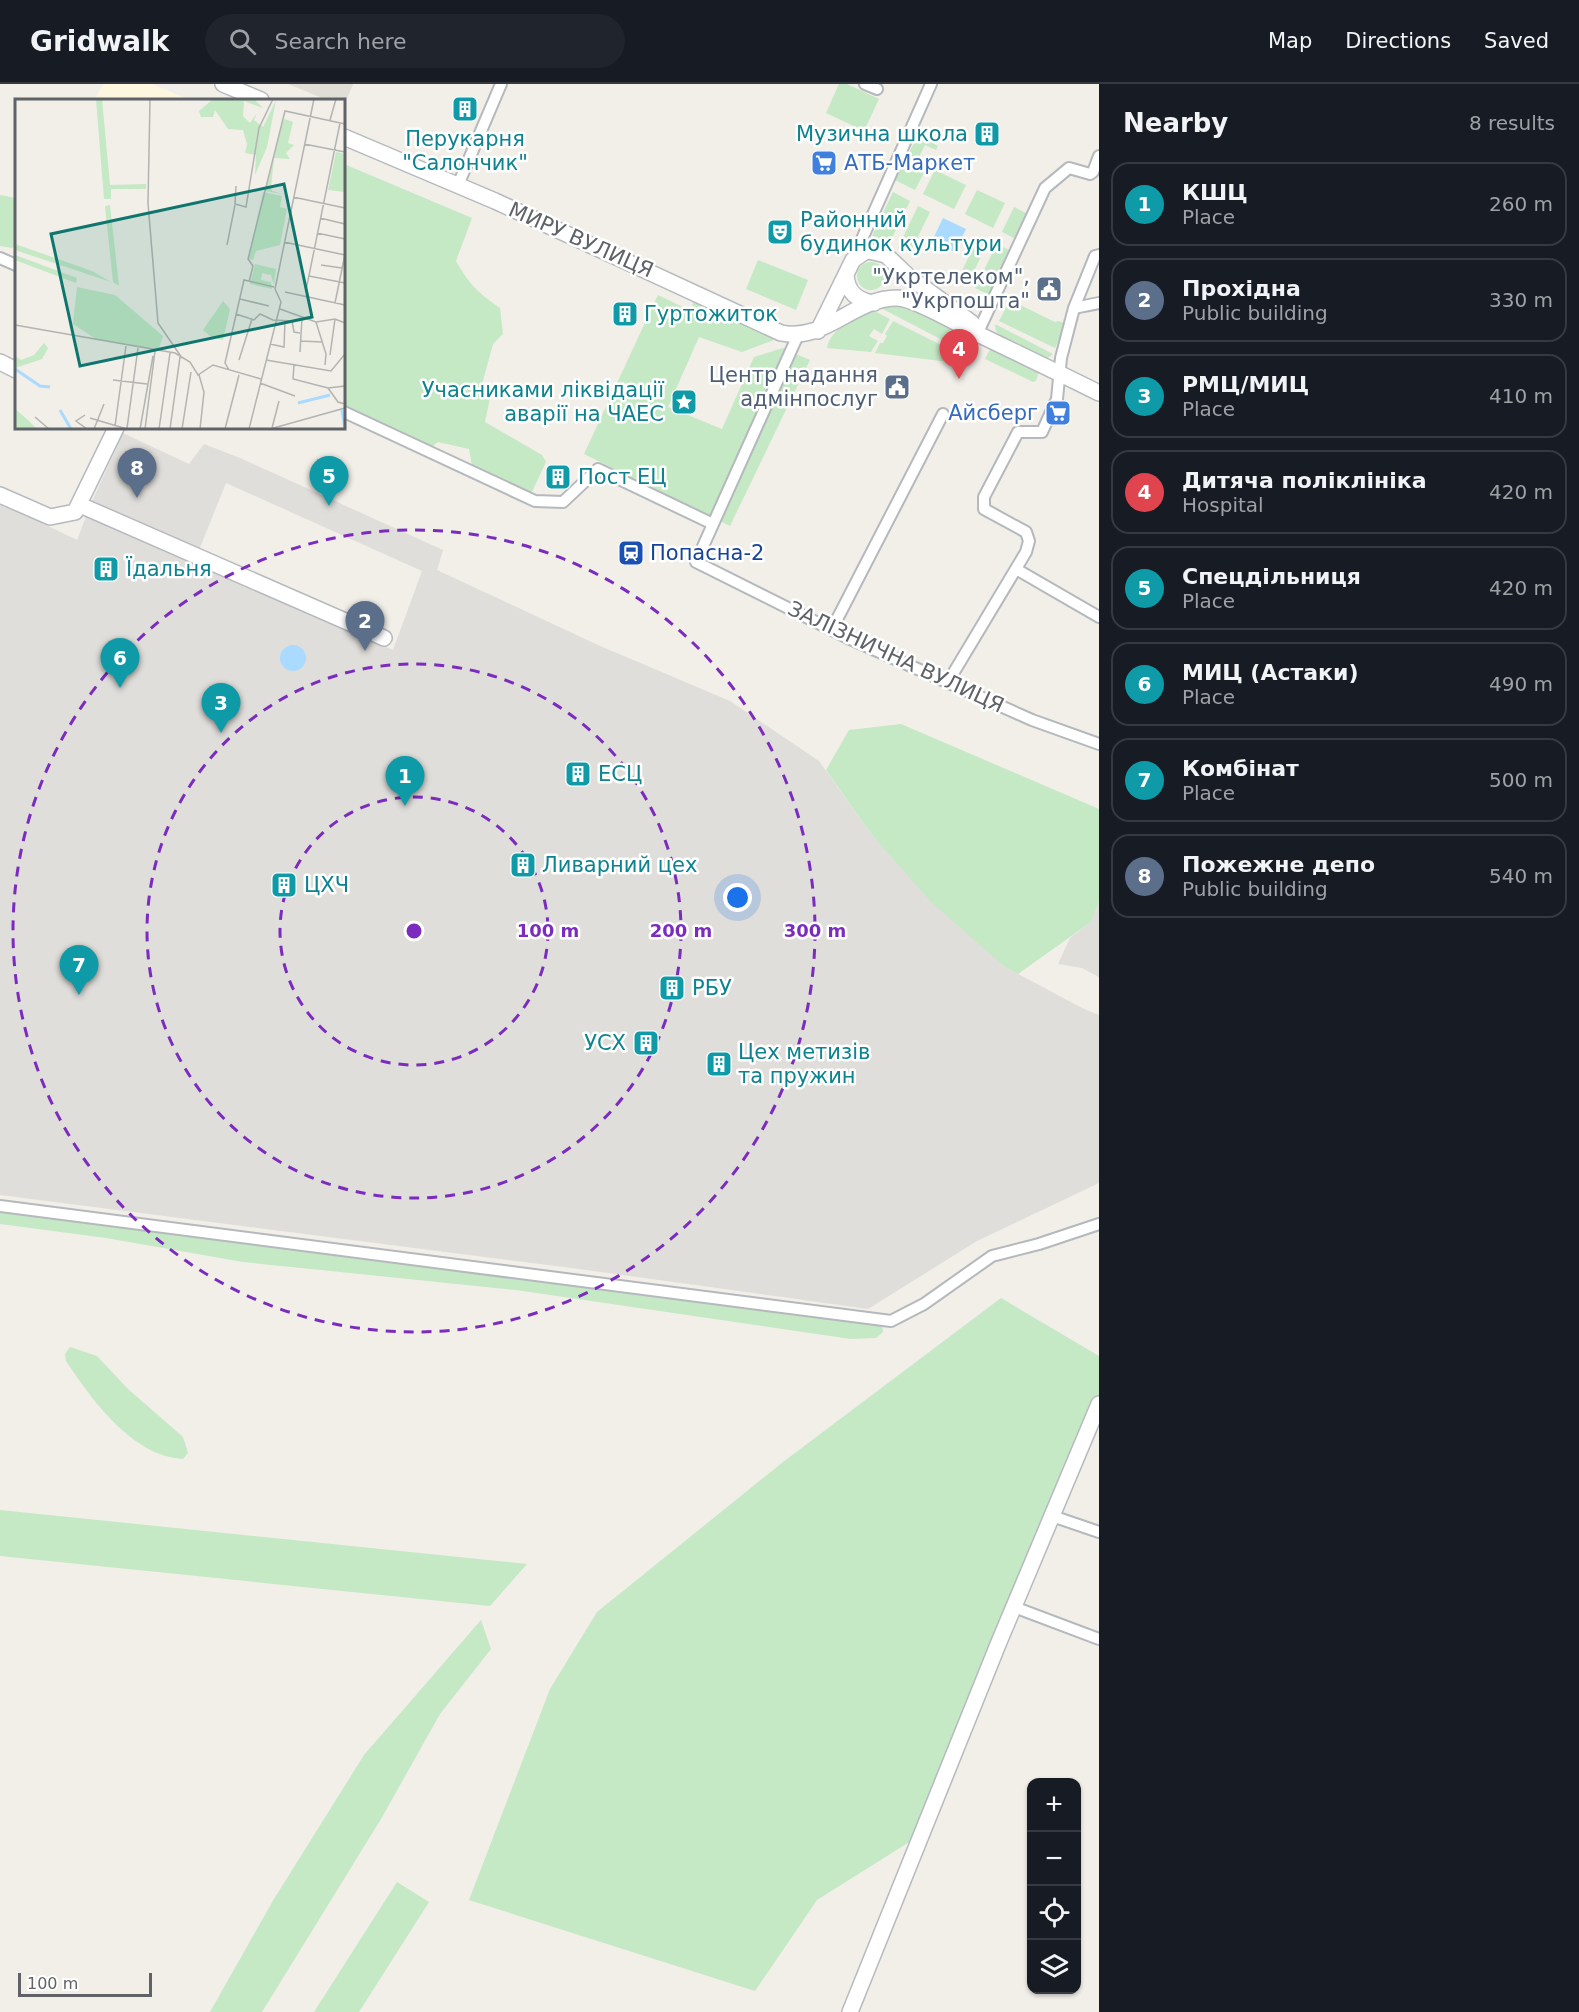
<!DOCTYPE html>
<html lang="en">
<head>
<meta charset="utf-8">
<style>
	body { margin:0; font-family:"DejaVu Sans",sans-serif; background:#20242c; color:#f1f3f6 }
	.controls { position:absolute; right:18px; bottom:18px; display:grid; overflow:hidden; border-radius:12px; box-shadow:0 2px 4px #0004 }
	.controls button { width:54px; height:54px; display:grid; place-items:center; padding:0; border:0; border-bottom:2px solid #363941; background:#171b24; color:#f1f3f6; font:30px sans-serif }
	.scale { position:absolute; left:18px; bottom:15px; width:134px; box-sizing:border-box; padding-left:6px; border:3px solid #5f6368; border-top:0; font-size:16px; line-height:21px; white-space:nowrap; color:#5f6368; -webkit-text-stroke:4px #fff; paint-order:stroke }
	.you { position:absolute; left:738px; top:814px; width:21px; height:21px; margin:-15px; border:4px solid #fff; border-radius:50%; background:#1a73e8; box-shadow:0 0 0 9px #1a73e833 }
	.badge { display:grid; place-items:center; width:39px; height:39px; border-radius:50%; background:#ea4335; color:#fff; font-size:20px; font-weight:700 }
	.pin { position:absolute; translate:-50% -50px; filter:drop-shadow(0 2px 3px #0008) }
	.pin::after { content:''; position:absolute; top:32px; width:21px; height:18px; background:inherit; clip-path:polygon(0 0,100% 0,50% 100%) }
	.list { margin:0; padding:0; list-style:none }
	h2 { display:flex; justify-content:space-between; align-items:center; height:78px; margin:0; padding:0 24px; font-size:26px }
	h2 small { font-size:20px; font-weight:400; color:#9ea1a6 }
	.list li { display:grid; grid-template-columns:39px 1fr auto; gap:18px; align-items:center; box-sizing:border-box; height:84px; margin:0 12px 12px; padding:0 12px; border:2px solid #363941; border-radius:18px }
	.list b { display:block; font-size:22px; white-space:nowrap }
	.list p { margin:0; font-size:20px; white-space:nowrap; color:#9ea1a6 }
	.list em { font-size:20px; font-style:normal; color:#9ea1a6 }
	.icon { flex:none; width:33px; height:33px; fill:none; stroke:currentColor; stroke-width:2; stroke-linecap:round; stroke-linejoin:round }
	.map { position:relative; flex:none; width:1099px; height:1928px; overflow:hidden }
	header { display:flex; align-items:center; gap:36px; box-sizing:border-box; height:84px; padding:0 30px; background:#171b24; border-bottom:2px solid #363941 }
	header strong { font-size:28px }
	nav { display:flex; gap:33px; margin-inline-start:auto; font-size:21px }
	.search { width:420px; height:54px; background:#20242c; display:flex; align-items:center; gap:15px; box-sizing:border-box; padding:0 21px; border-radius:33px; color:#9ea1a6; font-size:22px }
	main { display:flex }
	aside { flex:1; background:#171b24 }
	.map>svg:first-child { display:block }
	.commercial { fill:#fef7e0 }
	.industrial { fill:#e0deda }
	.education { fill:#e1ded6 }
	.green { fill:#c5e8c5 }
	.water { fill:#aadaff }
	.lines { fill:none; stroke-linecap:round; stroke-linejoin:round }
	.street-casing { stroke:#b5b8bc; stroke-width:14 }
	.secondary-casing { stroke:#b6babf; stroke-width:18 }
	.street { stroke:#fff; stroke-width:10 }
	.secondary { stroke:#fff; stroke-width:15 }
	.ring { fill:none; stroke:#7b2cbf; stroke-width:3; stroke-dasharray:10 8 }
	.labels { text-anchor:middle; stroke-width:5; stroke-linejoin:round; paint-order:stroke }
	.culture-label { font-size:21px; fill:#0d838f; stroke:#fff; text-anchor:start }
	.shop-label { font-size:21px; fill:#366cbe; stroke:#fff; text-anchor:start }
	.street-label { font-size:21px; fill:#5f6368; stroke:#fff }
	.service-label { font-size:21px; fill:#4e5e75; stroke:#fff; text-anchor:end }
	.transit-label { font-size:21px; fill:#164399; stroke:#fff; text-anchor:start }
	.inset-river { fill:none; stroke:#aadaff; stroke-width:3 }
	.inset-road { fill:none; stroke:#b3b3b1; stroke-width:1.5 }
	.view { fill:#0f766e; fill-opacity:0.15; stroke:#0f766e; stroke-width:3 }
	.inset-edge { fill:none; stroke:#5f6368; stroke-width:3 }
	.centre { fill:#7b2cbf; stroke:#fff; stroke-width:3 }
	.ring-label { font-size:18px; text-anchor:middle; font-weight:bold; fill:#7b2cbf; stroke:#fff; stroke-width:5; stroke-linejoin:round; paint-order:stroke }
</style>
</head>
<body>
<header>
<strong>Gridwalk</strong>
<div class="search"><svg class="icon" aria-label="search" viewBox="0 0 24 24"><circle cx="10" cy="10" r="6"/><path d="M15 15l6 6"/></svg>Search here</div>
<nav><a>Map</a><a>Directions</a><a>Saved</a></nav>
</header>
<main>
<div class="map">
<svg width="1099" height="1928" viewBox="0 0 1099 1928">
	<rect width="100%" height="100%" fill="#f1efe8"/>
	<path class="commercial" d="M 103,0 L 152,0 L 190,16 L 95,16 Z"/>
	<path class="industrial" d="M 123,349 L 189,380 L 204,360 L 240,374 L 443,466 L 437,486 L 598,561 L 730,617 L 819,677 L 872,751 L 1005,883 L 1082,924 L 1099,931 L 1099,1099 L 977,1157 L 868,1225 L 579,1185 L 0,1111 L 0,419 L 77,456 L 87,430 L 393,566 L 422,487 L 226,399 L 199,466 L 90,422 Z
		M 1099,818 L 1099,893 L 1082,884 L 1058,880 L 1070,854 L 1091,838 Z"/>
	<path class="education" d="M 288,0 L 353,0 L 344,22 L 344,16 L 327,16 Z"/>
	<path class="green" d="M 839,0 L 847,0 L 879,15 L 864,47 L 826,29 Z
		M 918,51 L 938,62 L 936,66 L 925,61 L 918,75 L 928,81 L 915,106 L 895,96 Z
		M 344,80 L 472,134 L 456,177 C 469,200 478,209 500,224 L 503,250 L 493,260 L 481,304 L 490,314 L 485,338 L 542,371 L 546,378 L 531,410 L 472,382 L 469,365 L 438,358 L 432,363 L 344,323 Z
		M 935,86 L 966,101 L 954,125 L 923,110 Z
		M 977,106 L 1005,119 L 993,144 L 965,130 Z
		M 893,108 L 910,117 L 889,160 L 872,152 Z
		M 0,111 L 16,114 L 16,162 L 12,164 L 0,162 Z
		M 918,122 L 930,128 L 910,169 L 898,164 Z
		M 1014,123 L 1026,129 L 1014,154 L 1002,148 Z
		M 979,152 L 988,157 L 969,198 L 959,193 Z
		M 997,160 L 1011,167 L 990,211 L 975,204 Z
		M 758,176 L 808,196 L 796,226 L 746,205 Z
		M857 192a14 14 0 1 1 28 0a14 14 0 1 1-28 0Z
		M 658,211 L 691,227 L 694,214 L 779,254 L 742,268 L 699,253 L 668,323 L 722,345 L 754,273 L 783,264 L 810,276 L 730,442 L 584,370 Z
		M 1010,216 L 1055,238 L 1059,237 L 1064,239 L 1063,247 L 1055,264 L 999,237 Z
		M 899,219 L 979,257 L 971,271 L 877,222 Z
		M 870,225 L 890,235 L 882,250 L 874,245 L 869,252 L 878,257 L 871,268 L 827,264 C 830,245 855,233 870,225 Z
		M 893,237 L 969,275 L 966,280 L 875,269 L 880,259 L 883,259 L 887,252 L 885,250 Z
		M 995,241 L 997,241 L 1053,270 L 1048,274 L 1040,273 L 1000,252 L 996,247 Z
		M 990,265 L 1039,287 L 1036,297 L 1033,298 L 985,275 Z
		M 901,640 L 1099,725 L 1099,818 L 1091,838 L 1018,890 L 1005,883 L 932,819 L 872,751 L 826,686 L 849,646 Z
		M 0,1126 L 601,1206 L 873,1238 L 882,1242 L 883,1248 L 876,1254 L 851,1255 L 516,1206 L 243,1178 L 106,1154 L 0,1140 Z
		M 1001,1214 L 1099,1272 L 1099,1320 L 914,1755 L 817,1816 L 755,1907 L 469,1816 L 550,1605 L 597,1528 L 783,1378 Z
		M 70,1263 L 97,1272 L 128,1305 L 183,1353 L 188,1369 L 183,1375 C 132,1372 92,1316 66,1277 L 65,1270 Z
		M 0,1426 L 527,1480 L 490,1522 L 0,1472 Z
		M 481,1536 L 491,1565 L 440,1630 L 381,1735 L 262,1928 L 210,1928 L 274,1815 L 364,1671 Z
		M 397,1798 L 429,1818 L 359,1928 L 314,1928 Z"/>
	<path class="water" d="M 943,134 L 966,145 L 955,168 L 932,157 Z
		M280 574a13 13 0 1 1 26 0a13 13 0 1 1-26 0Z"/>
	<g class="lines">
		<g class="street-casing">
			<path id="street" d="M 865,0 L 877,5
				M 458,101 L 501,0
				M 854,173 L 931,0
				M 0,174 L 16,181
				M 1074,224 L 1099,219
				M 980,244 L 1045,104 L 1069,84 L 1090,90 L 1093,88 L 1099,72
				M 798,251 L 696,478 L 848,554 L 1032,636 L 1099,660
				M 344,328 L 535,417 L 563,418 L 598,385 L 713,440
				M 1016,485 L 1099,533
				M 832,545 L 943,330
				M 948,598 L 1026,468 L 1029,457 L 1026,448 L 984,425 L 984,413 L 1018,348 L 1042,348 L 1057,315 L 1061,274 L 1074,224 L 1095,172 L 1099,171
				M 0,1122 L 891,1237 L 924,1220 L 992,1172 L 1039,1160 L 1099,1140
				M 1052,1432 L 1099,1448
				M 1014,1523 L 1099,1555"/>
		</g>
		<g class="secondary-casing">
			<path id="secondary" d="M 223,0 L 261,16
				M 344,53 L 495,117 L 781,249 C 826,258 853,214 897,214 C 915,214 961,242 980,251 C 1019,270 1059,289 1099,309
				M 846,191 C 847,208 857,217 874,219
				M 818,247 L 853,176 L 863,169 L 869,167 L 886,171 L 908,192 L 972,239
				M 0,278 L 16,286
				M 0,411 L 50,433 L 75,428 L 116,344
				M 80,421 L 384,554
				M 850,1928 L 999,1558 L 1099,1320"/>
		</g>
		<use href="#street" class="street"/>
		<use href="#secondary" class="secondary"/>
	</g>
	<g class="ring">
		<circle cx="414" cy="847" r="134"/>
		<circle cx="414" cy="847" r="267"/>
		<circle cx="414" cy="847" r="401"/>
	</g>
	<defs>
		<g id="building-square" transform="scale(1.35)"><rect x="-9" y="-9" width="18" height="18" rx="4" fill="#0f9aa8" stroke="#fff"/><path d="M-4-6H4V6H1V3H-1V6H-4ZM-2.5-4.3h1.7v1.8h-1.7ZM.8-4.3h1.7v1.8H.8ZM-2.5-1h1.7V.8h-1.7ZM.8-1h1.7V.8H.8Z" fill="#fff"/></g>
		<g id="supermarket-square" transform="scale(1.35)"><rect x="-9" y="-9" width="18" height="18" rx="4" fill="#3f7fe0" stroke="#fff"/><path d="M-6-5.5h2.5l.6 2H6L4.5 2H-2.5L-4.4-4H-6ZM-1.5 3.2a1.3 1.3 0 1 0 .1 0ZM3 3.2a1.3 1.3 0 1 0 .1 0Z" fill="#fff"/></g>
		<g id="theatre-square" transform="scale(1.35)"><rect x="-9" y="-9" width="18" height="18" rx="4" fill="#0f9aa8" stroke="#fff"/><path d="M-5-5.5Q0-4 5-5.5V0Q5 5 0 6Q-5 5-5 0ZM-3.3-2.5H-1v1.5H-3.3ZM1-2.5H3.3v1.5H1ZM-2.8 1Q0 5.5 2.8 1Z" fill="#fff"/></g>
		<g id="civic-square" transform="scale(1.35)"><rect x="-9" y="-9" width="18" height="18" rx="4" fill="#5c6f8a" stroke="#fff"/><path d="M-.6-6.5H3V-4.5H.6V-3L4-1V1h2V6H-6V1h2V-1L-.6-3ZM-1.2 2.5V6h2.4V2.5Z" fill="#fff"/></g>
		<g id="sight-square" transform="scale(1.35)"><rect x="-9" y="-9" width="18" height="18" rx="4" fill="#0f9aa8" stroke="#fff"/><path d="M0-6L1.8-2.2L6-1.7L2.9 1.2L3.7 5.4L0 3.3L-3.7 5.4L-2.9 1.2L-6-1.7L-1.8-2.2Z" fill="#fff"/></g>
		<g id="station-square" transform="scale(1.35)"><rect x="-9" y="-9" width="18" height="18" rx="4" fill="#1a4fb4" stroke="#fff"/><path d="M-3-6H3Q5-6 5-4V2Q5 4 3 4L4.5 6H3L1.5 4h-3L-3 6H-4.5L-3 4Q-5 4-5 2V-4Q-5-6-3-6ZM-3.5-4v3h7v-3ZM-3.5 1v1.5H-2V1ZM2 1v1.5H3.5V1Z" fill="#fff"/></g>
	</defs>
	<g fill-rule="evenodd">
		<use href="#building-square" x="465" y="25"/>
		<use href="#building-square" x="987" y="50"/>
		<use href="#supermarket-square" x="824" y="79"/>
		<use href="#theatre-square" x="780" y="148"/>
		<use href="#civic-square" x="1049" y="205"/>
		<use href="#building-square" x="625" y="230"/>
		<use href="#civic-square" x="897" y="303"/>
		<use href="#sight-square" x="684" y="318"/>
		<use href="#supermarket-square" x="1058" y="329"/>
		<use href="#building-square" x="558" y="393"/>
		<use href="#station-square" x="631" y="469"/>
		<use href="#building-square" x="106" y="485"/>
		<use href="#building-square" x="578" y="690"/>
		<use href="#building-square" x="523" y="781"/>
		<use href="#building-square" x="284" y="801"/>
		<use href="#building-square" x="672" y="904"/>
		<use href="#building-square" x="646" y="959"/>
		<use href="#building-square" x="719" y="980"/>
	</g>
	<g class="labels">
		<g class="culture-label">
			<text x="968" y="57" text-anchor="end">Музична школа</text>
			<text x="465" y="62" text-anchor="middle">Перукарня<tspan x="465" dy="24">"Салончик"</tspan></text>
			<text x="800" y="143">Районний<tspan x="800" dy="24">будинок культури</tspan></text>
			<text x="644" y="237">Гуртожиток</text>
			<text x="664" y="313" text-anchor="end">Учасниками ліквідації<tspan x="664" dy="24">аварії на ЧАЕС</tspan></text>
			<text x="578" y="400">Пост ЕЦ</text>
			<text x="126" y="492">Їдальня</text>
			<text x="598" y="697">ЕСЦ</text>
			<text x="542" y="788">Ливарний цех</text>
			<text x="304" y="808">ЦХЧ</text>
			<text x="692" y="911">РБУ</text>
			<text x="626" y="966" text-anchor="end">УСХ</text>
			<text x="738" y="975">Цех метизів<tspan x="738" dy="24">та пружин</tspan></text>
		</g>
		<g class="shop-label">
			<text x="844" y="86">АТБ-Маркет</text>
			<text x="1038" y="336" text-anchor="end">Айсберг</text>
		</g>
		<g class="street-label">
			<text transform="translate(581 156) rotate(24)" y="7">МИРУ ВУЛИЦЯ</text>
			<text transform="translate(896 573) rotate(25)" y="7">ЗАЛІЗНИЧНА ВУЛИЦЯ</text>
		</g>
		<g class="service-label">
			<text x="1030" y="200">"Укртелеком",<tspan x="1030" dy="24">"Укрпошта"</tspan></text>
			<text x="878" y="298">Центр надання<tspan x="878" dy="24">адмінпослуг</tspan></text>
		</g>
		<g class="transit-label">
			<text x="650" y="476">Попасна-2</text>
		</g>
	</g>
	<g transform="translate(15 15)">
		<rect width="330" height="330" fill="#f1efe8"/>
		<path d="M 81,0 L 87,0 L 95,86 L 131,85 L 131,90 L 96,90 L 96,100 L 89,100 ZM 198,0 L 239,0 L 248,9 L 229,2 L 228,17 L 235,24 L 242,14 L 239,21 L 248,28 L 261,1 L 252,48 L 240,76 L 241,56 L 230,54 L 232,45 L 228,31 L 213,30 L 200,11 L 198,18 L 186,18 L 184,12 ZM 270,20 L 278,23 L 273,44 L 279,46 L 271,54 L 275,60 L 259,59 L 256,88 L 257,92 L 268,95 L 251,92 L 250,91 L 268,22 ZM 321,53 L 330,55 L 330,93 L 313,91 ZM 248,93 L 267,97 L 265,108 L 272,110 L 265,146 L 241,152 L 238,161 L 233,160 ZM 95,106 L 104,187 L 98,183 L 90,107 ZM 0,145 L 77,172 L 96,183 L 0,151 ZM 0,156 L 62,179 L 61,184 L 0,161 ZM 240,165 L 261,170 L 259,186 L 256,176 L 247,174 L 246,181 L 256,183 L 257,190 L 235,185 ZM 62,188 L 100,196 L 148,237 L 143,252 L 81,240 L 58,225 ZM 208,202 L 215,210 L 208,241 L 196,238 L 188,231 ZM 29,244 L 33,249 L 27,260 L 0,269 L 0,257 L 6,261 L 19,256 ZM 0,310 L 13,321 L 22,330 L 0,330 Z" fill="#c5e8c5"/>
		<path class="inset-river" d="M 0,270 L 25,287 L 35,288M 283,304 L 315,296M 45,311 L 56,330M 327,311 L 330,330"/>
		<path class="inset-road" d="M 135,0 L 133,104 L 143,224 L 167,259M 315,21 L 321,0M 289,45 L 330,53M 221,87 L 220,105 L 231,108 L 244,29 L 258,0M 278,98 L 330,109M 305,119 L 330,125M 302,134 L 330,140M 269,143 L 330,156M 212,146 L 220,106M 306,166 L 327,169M 294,177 L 330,184M 234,183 L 238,167 L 233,160 L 270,12 L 330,25M 260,190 L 299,0M 291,191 L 325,24M 270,193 L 330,206M 225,200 L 254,207M 320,204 L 330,155M 265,210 L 301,223 L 320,220 L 330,224M 221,215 L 239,221 L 245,215 L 258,221 L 277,222 L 279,233 L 285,234M 301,223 L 311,255 L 310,266M 0,226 L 160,254 L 175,263 L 183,276 L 198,266 L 246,280M 285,242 L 307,243M 255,245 L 269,248 L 270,221M 285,253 L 287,219M 315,256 L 320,220M 224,261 L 237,220M 251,261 L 316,272 L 330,255M 279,266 L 278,280 L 313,289 L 330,287M 214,271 L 210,264 L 229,181 L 259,188M 184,276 L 189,293 L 185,330M 98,281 L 132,285M 245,284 L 280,297M 313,289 L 323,303 L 330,305M 70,316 L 61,322 L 72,330M 20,318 L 34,330M 75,319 L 112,330M 100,327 L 111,247M 112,329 L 123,249M 257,329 L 264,302M 79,330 L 89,305M 125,330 L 138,257M 130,330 L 140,252M 144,330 L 155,254M 155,330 L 165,258M 167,330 L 176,273M 210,330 L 224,276M 234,330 L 266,203 L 260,190M 255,330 L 330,309"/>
		<path class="view" d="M 269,85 L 297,218 L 65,267 L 36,135 Z"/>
		<rect width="330" height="330" class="inset-edge"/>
	</g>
	<circle cx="414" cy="847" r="9" class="centre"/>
	<g class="ring-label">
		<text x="548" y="853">100 m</text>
		<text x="681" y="853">200 m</text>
		<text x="815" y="853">300 m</text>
	</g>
</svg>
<div class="controls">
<button>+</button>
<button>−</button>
<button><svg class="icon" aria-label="locate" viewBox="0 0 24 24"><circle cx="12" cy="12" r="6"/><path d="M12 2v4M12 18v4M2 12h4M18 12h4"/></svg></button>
<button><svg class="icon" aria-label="layers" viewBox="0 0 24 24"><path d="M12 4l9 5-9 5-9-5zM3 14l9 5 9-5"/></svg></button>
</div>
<div class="scale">100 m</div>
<div class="you"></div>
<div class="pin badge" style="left:405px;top:722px;background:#0f9aa8">1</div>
<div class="pin badge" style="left:365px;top:567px;background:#5c6f8a">2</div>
<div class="pin badge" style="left:221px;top:649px;background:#0f9aa8">3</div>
<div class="pin badge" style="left:959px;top:295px;background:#e0444e">4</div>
<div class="pin badge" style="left:329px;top:422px;background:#0f9aa8">5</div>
<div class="pin badge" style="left:120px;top:604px;background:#0f9aa8">6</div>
<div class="pin badge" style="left:79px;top:911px;background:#0f9aa8">7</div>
<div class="pin badge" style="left:137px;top:414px;background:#5c6f8a">8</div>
</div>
<aside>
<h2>Nearby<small>8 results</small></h2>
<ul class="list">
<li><span class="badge" style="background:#0f9aa8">1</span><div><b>КШЦ</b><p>Place</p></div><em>260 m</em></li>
<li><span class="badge" style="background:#5c6f8a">2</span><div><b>Прохідна</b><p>Public building</p></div><em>330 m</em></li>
<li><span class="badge" style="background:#0f9aa8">3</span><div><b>РМЦ/МИЦ</b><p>Place</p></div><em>410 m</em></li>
<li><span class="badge" style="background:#e0444e">4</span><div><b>Дитяча поліклініка</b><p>Hospital</p></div><em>420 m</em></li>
<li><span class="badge" style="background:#0f9aa8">5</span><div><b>Спецдільниця</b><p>Place</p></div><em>420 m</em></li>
<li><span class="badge" style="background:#0f9aa8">6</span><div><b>МИЦ (Астаки)</b><p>Place</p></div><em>490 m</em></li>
<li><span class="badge" style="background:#0f9aa8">7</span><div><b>Комбінат</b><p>Place</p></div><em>500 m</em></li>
<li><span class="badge" style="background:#5c6f8a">8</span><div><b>Пожежне депо</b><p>Public building</p></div><em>540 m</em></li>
</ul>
</aside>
</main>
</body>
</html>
